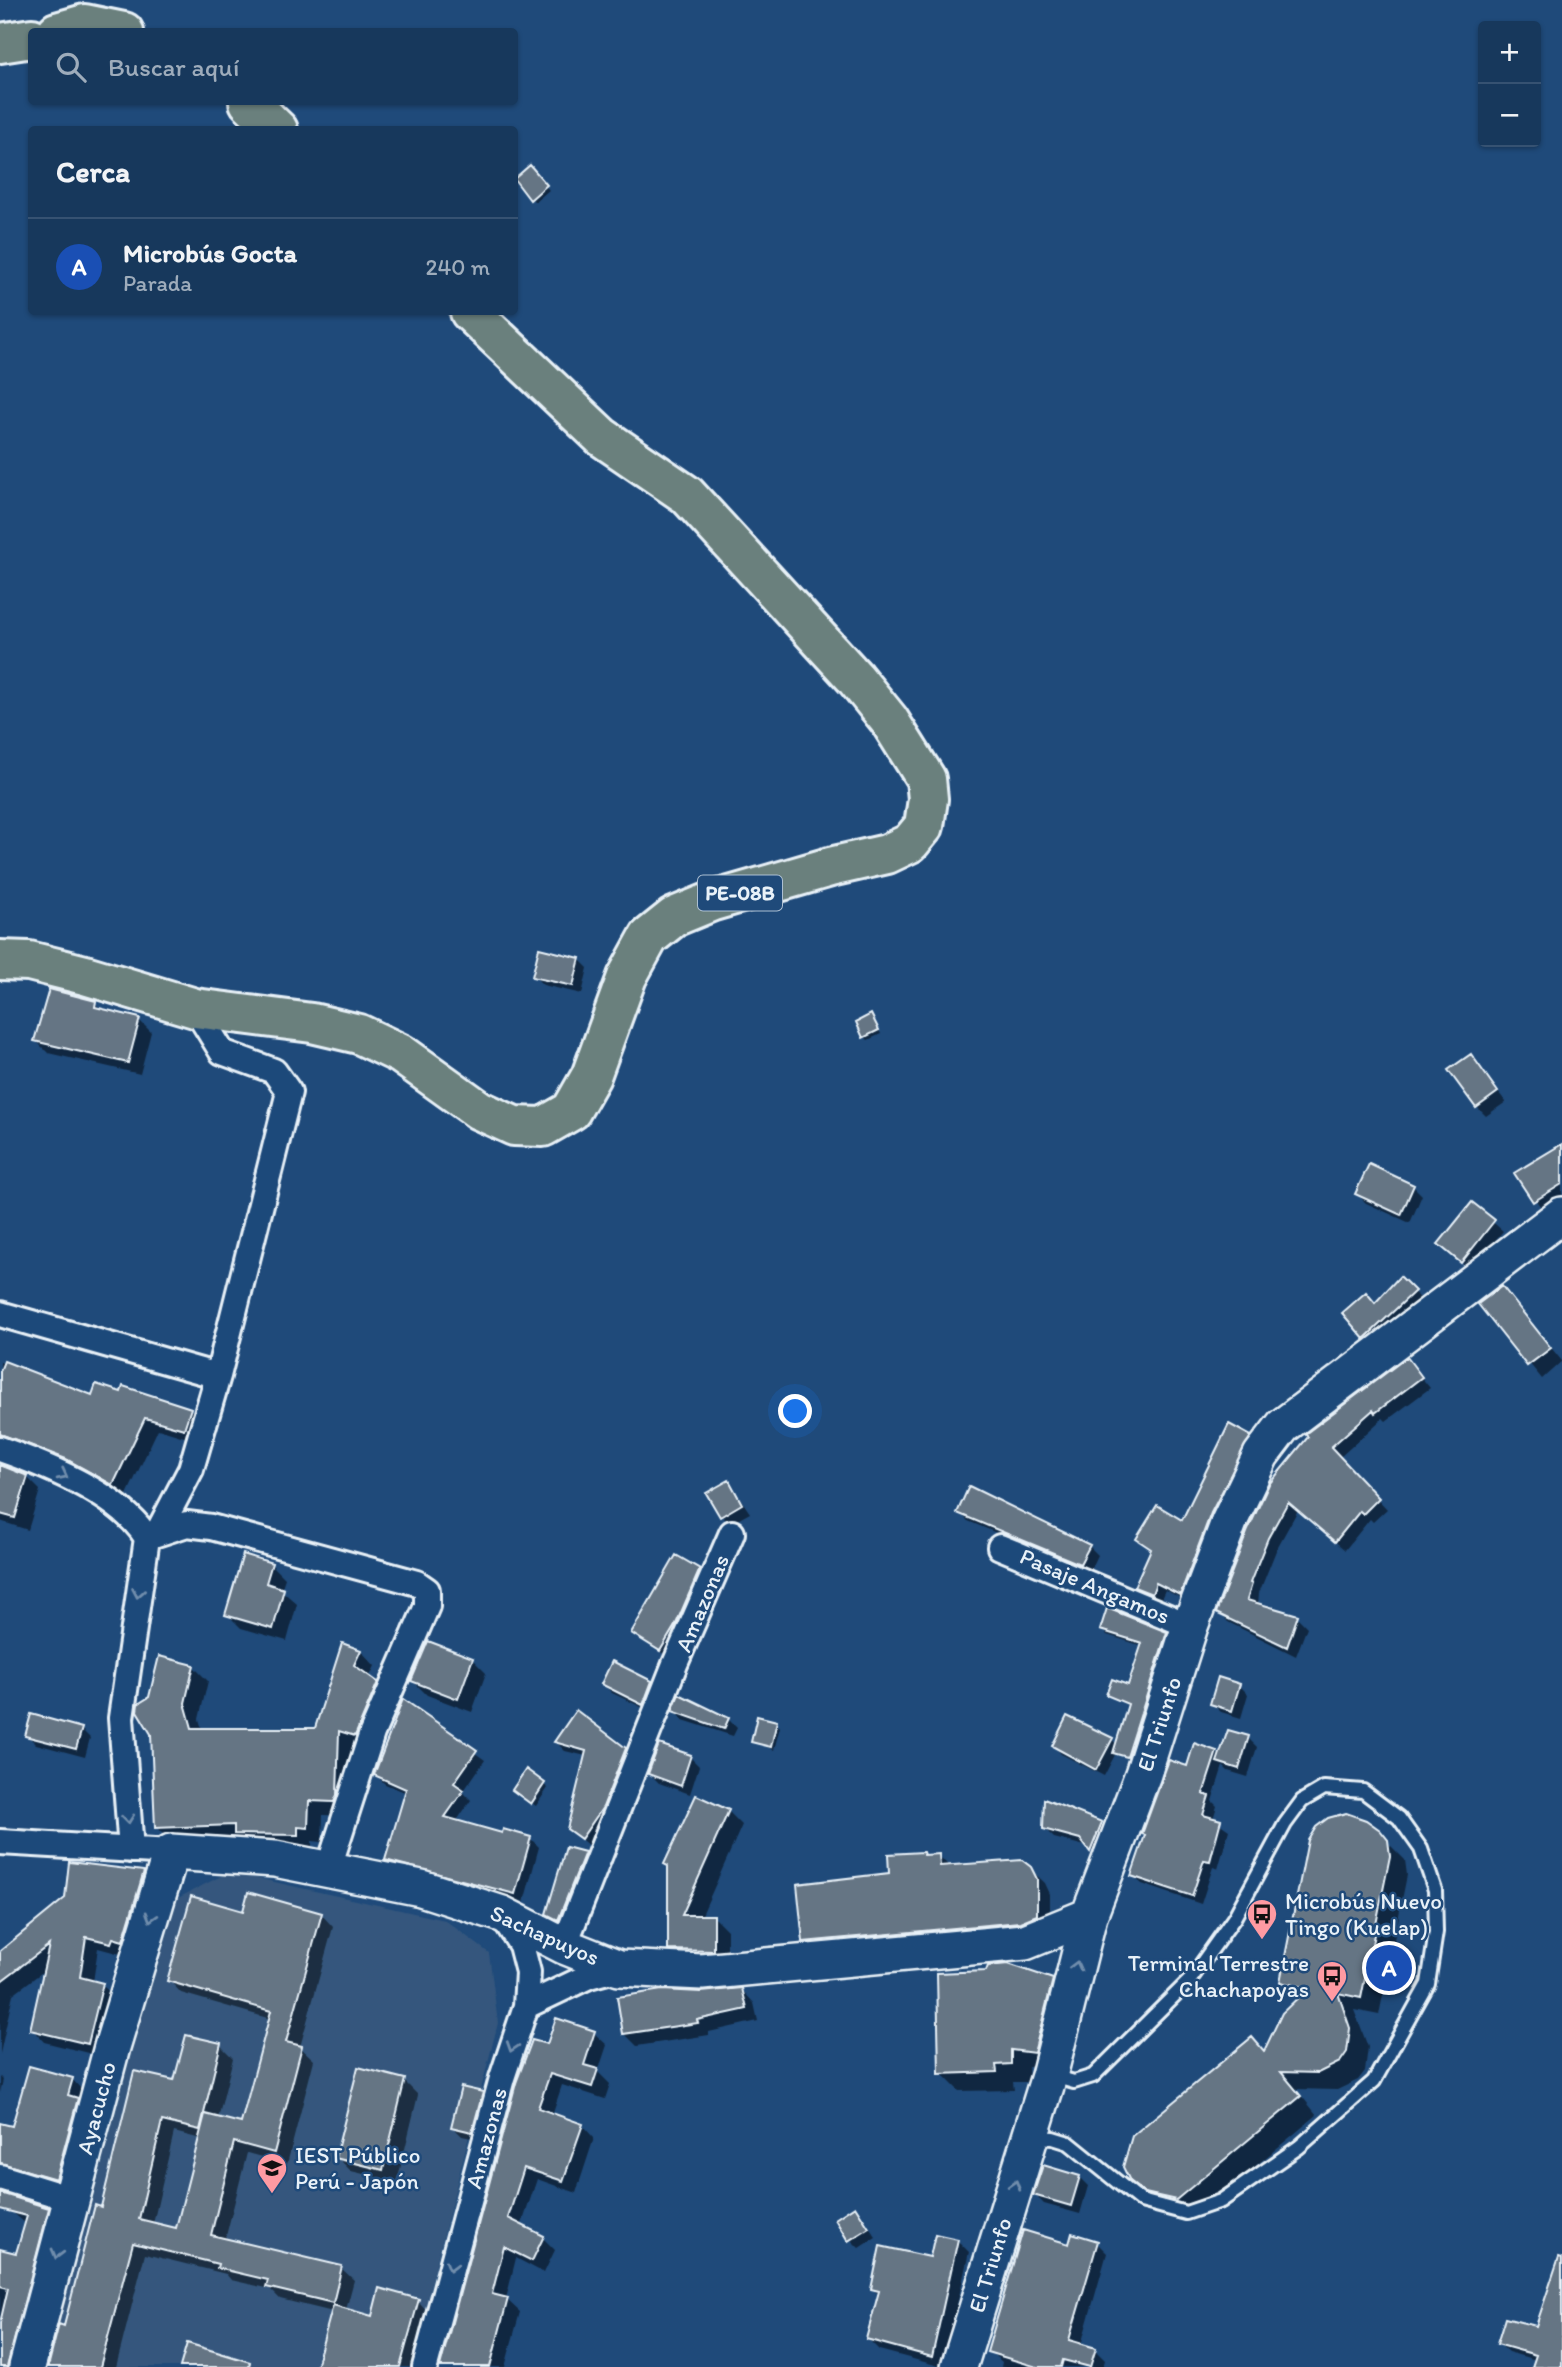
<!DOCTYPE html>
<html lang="es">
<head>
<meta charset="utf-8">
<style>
	body { margin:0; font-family:Itim,sans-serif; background:#203f62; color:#f1f3f6 }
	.controls { position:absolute; right:21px; top:21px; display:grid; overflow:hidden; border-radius:7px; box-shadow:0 2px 5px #0004 }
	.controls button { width:63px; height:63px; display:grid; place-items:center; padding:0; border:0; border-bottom:2px solid #365272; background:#17385c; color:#f1f3f6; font:35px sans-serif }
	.you { position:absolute; left:796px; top:1412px; width:24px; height:24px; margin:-18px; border:5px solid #fff; border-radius:50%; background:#1a73e8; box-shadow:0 0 0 10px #1a73e833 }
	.badge { display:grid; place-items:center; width:46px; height:46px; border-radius:50%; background:#8bbbb9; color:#fff; font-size:23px; font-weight:700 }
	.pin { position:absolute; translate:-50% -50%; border:4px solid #fff; box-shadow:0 2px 7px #0006 }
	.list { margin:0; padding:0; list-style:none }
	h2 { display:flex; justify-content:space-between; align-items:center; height:91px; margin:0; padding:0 28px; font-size:30px }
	h2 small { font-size:23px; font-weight:400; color:#9eacbb }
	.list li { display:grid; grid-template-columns:46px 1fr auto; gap:21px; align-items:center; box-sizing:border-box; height:98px; padding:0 28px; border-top:2px solid #365272 }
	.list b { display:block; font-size:26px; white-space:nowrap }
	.list p { margin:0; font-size:23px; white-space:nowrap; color:#9eacbb }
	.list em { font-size:23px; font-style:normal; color:#9eacbb }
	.icon { flex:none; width:38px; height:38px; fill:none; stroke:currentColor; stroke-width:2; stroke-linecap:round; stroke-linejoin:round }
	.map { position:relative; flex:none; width:1562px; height:2367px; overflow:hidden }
	.search { position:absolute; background:#17385c; box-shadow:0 2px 5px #0004; left:28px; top:28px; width:490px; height:77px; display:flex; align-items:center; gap:18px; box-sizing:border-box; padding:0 24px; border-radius:7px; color:#9eacbb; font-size:26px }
	.panel { position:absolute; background:#17385c; box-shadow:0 2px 5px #0004; left:28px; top:126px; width:490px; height:189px; border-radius:7px }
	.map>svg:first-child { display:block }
	.built { fill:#34577d }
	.shadow { fill:#0007; fill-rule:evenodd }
	.building { fill:#657484; stroke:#e8f1f8; stroke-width:2 }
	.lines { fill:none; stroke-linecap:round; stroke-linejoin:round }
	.service-casing { stroke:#e8f1f8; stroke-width:18 }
	.minor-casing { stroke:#e8f1f8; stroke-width:30 }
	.secondary-casing { stroke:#e8f1f8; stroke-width:40 }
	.trunk-casing { stroke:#e8f1f8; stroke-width:44 }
	.service { stroke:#1f4a7a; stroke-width:12 }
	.minor { stroke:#1f4a7a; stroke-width:24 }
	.secondary { stroke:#1f4a7a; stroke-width:35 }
	.trunk { stroke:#6a807d; stroke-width:38 }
	.oneway { stroke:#6f8dac }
	.labels { text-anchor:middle; stroke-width:5; stroke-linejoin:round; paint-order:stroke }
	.shield { fill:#1f4a7a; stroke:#acbfd2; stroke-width:2 }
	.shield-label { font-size:21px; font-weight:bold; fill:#e8f1f8 }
	.street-label { font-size:23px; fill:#e8f1f8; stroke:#1f4a7a }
	.poi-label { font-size:23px; fill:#e8f1f8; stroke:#1f4a7a; text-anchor:start }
</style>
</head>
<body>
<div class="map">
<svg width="1562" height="2367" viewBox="0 0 1562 2367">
	<rect width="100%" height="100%" fill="#1f4a7a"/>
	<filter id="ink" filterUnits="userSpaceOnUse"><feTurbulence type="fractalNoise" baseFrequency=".0143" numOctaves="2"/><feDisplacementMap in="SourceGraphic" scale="14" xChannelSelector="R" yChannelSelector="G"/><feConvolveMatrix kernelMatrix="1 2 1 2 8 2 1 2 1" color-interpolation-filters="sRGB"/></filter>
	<g filter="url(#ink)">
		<path class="built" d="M 229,1872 L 445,1920 L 489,1953 L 498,2023 L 410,2367 L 41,2367 L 174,1900 Z"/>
		<path class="shadow" d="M 534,172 L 549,190 L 535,202 L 531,198 Z
			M 579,959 L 588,968 L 582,994 L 543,985 L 534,976 Z
			M 95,1003 L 103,1011 L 139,1020 L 151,1032 L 140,1074 L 48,1053 L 36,1041 Z
			M 871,1016 L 881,1034 L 868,1040 L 864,1036 Z
			M 1470,1056 L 1506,1102 L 1486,1116 L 1477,1107 Z
			M 1562,1144 L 1562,1198 L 1543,1210 L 1516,1173 Z
			M 1413,1186 L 1422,1195 L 1410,1223 L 1366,1203 L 1357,1194 Z
			M 1472,1204 L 1503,1231 L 1471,1270 L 1449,1253 Z
			M 1400,1279 L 1421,1299 L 1372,1346 L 1344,1313 L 1376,1305 Z
			M 1502,1288 L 1562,1361 L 1542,1379 L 1481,1304 Z
			M 1407,1360 L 1430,1388 L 1386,1421 L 1383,1418 L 1339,1458 L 1387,1509 L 1373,1522 L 1370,1519 L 1345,1550 L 1298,1510 L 1277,1548 L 1259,1593 L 1258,1605 L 1297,1617 L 1307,1627 L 1296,1656 L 1228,1622 L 1219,1612 L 1249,1531 Z
			M 0,1362 L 93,1397 L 190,1409 L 203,1422 L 197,1441 L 158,1429 L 126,1497 L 59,1462 L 0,1455 Z
			M 1249,1437 L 1258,1445 L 1189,1602 L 1165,1590 L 1160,1601 L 1144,1595 L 1136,1586 L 1152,1551 L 1138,1539 L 1182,1523 Z
			M 0,1466 L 27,1477 L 40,1490 L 28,1530 L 0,1521 Z
			M 729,1482 L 750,1513 L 730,1524 L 721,1515 Z
			M 959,1512 L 1089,1546 L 1098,1555 L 1090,1572 L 968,1521 Z
			M 271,1564 L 285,1578 L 281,1590 L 297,1604 L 287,1641 L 241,1628 L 227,1614 Z
			M 699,1570 L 708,1579 L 669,1658 L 633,1632 Z
			M 1102,1630 L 1166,1634 L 1171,1639 L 1132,1761 L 1116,1753 L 1104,1776 L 1061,1754 L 1054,1746 L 1112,1739 L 1117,1745 L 1129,1706 L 1108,1695 L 1129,1688 L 1143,1646 L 1107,1635 Z
			M 343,1646 L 361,1651 L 375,1666 L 369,1678 L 392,1698 L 370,1750 L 353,1744 L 348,1816 L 323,1815 L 322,1842 L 312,1841 L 312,1849 L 171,1842 L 157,1828 L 193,1666 L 208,1681 L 199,1719 L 202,1729 L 316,1730 Z
			M 472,1659 L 486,1673 L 472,1712 L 427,1695 L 413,1681 Z
			M 651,1682 L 660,1691 L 652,1712 L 612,1693 L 603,1684 Z
			M 1239,1685 L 1248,1694 L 1241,1718 L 1221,1712 L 1212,1703 Z
			M 404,1702 L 485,1760 L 463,1792 L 471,1800 L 456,1822 L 503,1835 L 530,1838 L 539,1847 L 524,1902 L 396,1869 L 387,1860 L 407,1793 L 385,1784 L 376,1775 Z
			M 674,1711 L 728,1719 L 737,1728 L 733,1736 L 683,1720 Z
			M 776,1723 L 780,1727 L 774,1750 L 753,1741 Z
			M 81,1729 L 90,1738 L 85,1757 L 36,1744 L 27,1735 Z
			M 1248,1738 L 1257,1747 L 1248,1777 L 1228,1771 L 1223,1766 L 1212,1801 L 1217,1806 L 1213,1819 L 1229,1830 L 1218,1869 L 1213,1867 L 1201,1904 L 1142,1884 L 1133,1876 L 1188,1768 L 1216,1752 L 1221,1757 Z
			M 556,1742 L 625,1750 L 634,1759 L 590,1847 L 569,1829 L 586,1756 L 565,1751 Z
			M 690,1757 L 699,1766 L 690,1794 L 659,1783 L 650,1774 Z
			M 527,1772 L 548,1788 L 536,1806 L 518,1793 Z
			M 728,1811 L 742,1825 L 701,1917 L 713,1916 L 727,1930 L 727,1964 L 684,1963 L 670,1950 L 670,1867 Z
			M 1101,1824 L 1110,1833 L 1100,1859 L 1089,1847 L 1054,1838 L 1045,1829 Z
			M 1386,1841 L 1405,1860 L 1407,1875 L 1379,2015 L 1354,2010 L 1368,2047 L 1365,2071 L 1358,2080 L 1337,2090 L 1296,2089 L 1317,2115 L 1194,2217 L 1165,2210 L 1131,2180 L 1252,2039 L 1266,2052 L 1299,1999 L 1282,1981 Z
			M 584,1854 L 590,1860 L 565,1925 L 548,1913 Z
			M 938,1855 L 950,1867 L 1030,1869 L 1045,1883 L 1050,1894 L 1050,1929 L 818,1955 L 804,1942 L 891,1875 Z
			M 144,1872 L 156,1885 L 124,1955 L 98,1948 L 93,1982 L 102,1985 L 115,1997 L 100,2056 L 44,2042 L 32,2029 L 45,1970 L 13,1994 L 0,2054 L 0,1952 Z
			M 244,1913 L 321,1914 L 333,1927 L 300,2047 L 314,2060 L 287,2164 L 247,2153 L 225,2240 L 341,2268 L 354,2280 L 346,2310 L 373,2318 L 418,2301 L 430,2314 L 415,2367 L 318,2367 L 333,2312 L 280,2299 L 270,2289 L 231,2280 L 226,2274 L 145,2254 L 116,2367 L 48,2367 L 60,2327 L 65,2328 L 102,2209 L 176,2083 L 220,2045 L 233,2058 L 218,2119 L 242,2125 L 271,2019 L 181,1993 L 169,1980 ZM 174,2132 L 201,2139 L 177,2230 L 153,2224 Z
			M 1008,1966 L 1051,1978 L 1069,1996 L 1052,2070 L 1028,2067 L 1029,2082 L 1013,2082 L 1014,2090 L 959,2091 L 941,2073 L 988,1973 Z
			M 742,1990 L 754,2003 L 758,2021 L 709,2032 L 709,2035 L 637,2046 L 624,2033 L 701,1994 Z
			M 594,2033 L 607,2045 L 598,2072 L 610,2084 L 605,2099 L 562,2085 L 552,2115 L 582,2125 L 594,2138 L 576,2193 L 537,2179 L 521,2227 L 543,2238 L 555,2250 L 544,2273 L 516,2258 L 506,2299 L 520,2312 L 505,2367 L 440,2367 L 516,2089 L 548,2047 Z
			M 0,2077 L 3,2080 L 0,2093 Z
			M 72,2079 L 84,2092 L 69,2190 L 0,2171 L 0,2124 L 14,2128 Z
			M 404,2081 L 418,2095 L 397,2182 L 351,2171 L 337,2157 Z
			M 482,2094 L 491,2103 L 481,2140 L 462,2136 L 453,2127 Z
			M 1079,2177 L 1088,2186 L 1080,2214 L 1044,2204 L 1035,2195 Z
			M 855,2208 L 876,2237 L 859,2248 L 850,2239 Z
			M 48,2209 L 60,2222 L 22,2367 L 0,2367 L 0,2251 L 17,2256 L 26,2224 L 11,2211 Z
			M 957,2240 L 969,2252 L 943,2367 L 879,2350 L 868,2339 L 879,2295 L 872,2288 L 931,2260 Z
			M 1097,2243 L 1107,2253 L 1081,2345 L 1095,2350 L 1105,2360 L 1103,2367 L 1001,2367 L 1002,2362 L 989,2351 L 1070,2247 Z
			M 1562,2280 L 1562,2367 L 1534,2367 L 1536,2360 L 1508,2352 L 1499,2344 L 1537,2328 Z"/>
		<path class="building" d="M 530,165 L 547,185 L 530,200 L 514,179 Z
			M 539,948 L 580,958 L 573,986 L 532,977 Z
			M 49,989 L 96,1001 L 95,1007 L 140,1018 L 128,1063 L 34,1041 Z
			M 871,1014 L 879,1030 L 863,1038 L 856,1022 Z
			M 1471,1054 L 1498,1092 L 1476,1108 L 1448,1070 Z
			M 1562,1144 L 1562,1184 L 1533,1202 L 1514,1173 Z
			M 1369,1164 L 1414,1185 L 1401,1215 L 1355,1194 Z
			M 1472,1202 L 1495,1220 L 1461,1263 L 1438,1244 Z
			M 1400,1276 L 1415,1291 L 1364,1339 L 1342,1313 L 1366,1292 L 1375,1303 Z
			M 1502,1286 L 1551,1348 L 1527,1366 L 1478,1304 Z
			M 1407,1357 L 1422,1377 L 1375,1413 L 1373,1410 L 1331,1447 L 1379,1498 L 1363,1514 L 1360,1511 L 1335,1542 L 1288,1502 L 1268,1538 L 1250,1583 L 1252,1584 L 1247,1600 L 1298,1615 L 1287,1647 L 1216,1613 L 1248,1530 L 1269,1484 L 1308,1437 L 1305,1434 Z
			M 4,1361 L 92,1395 L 96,1384 L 121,1392 L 123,1386 L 191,1408 L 184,1429 L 145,1418 L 113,1485 L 66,1459 L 0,1434 L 0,1371 Z
			M 1229,1424 L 1251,1436 L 1211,1513 L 1180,1595 L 1156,1583 L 1152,1594 L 1134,1587 L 1151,1549 L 1136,1539 L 1157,1505 L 1182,1520 Z
			M 0,1465 L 28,1476 L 15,1518 L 0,1514 Z
			M 729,1480 L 742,1504 L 720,1517 L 706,1493 Z
			M 969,1486 L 1090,1545 L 1080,1564 L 957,1513 Z
			M 243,1554 L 272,1563 L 266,1583 L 284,1589 L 273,1629 L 225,1615 Z
			M 676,1555 L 700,1569 L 676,1624 L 660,1651 L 631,1633 Z
			M 1107,1608 L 1167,1632 L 1127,1757 L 1113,1753 L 1128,1704 L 1106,1695 L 1112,1679 L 1128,1685 L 1142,1643 L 1100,1630 Z
			M 428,1641 L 473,1658 L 458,1699 L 411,1681 Z
			M 342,1643 L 361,1650 L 354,1665 L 378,1682 L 355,1736 L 339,1731 L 337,1795 L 334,1802 L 309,1801 L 308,1828 L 298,1827 L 298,1835 L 234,1834 L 234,1825 L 155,1828 L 151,1734 L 137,1711 L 138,1704 L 149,1697 L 159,1656 L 194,1665 L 185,1703 L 192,1728 L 315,1728 Z
			M 612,1661 L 652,1681 L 643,1705 L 601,1684 Z
			M 1218,1677 L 1240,1684 L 1232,1711 L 1210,1704 Z
			M 679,1694 L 729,1718 L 724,1729 L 672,1711 Z
			M 403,1699 L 477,1750 L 454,1783 L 464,1790 L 445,1817 L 502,1833 L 503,1829 L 531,1837 L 515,1894 L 385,1860 L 406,1789 L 374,1775 Z
			M 576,1710 L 626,1748 L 603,1807 L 581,1839 L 567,1829 L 586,1751 L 554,1742 Z
			M 31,1714 L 82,1728 L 76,1749 L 25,1736 Z
			M 757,1716 L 777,1721 L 771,1747 L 751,1742 Z
			M 1067,1716 L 1113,1738 L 1096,1770 L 1052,1746 Z
			M 1228,1730 L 1249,1736 L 1239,1769 L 1217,1762 Z
			M 1194,1743 L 1217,1751 L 1203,1794 L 1209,1796 L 1203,1815 L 1221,1820 L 1210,1861 L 1204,1860 L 1192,1896 L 1131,1876 L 1145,1835 L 1142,1834 L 1169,1760 L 1187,1766 Z
			M 659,1744 L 691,1755 L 681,1786 L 648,1774 Z
			M 526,1769 L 545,1783 L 531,1804 L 512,1790 Z
			M 696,1795 L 729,1810 L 682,1915 L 714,1915 L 714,1951 L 668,1950 L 668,1866 L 664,1864 Z
			M 1044,1799 L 1102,1822 L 1090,1852 L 1080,1839 L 1043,1829 Z
			M 1346,1813 L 1366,1820 L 1380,1830 L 1388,1840 L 1390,1856 L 1361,1998 L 1338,1993 L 1350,2028 L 1347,2052 L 1340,2062 L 1318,2073 L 1281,2072 L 1301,2096 L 1176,2200 L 1145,2193 L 1130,2181 L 1123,2167 L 1132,2136 L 1252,2037 L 1264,2051 L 1282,2013 L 1308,1988 L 1280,1982 L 1308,1840 L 1316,1827 L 1328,1818 Z
			M 566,1847 L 585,1852 L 558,1920 L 546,1914 Z
			M 923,1852 L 924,1855 L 939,1854 L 940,1866 L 1022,1860 L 1031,1867 L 1037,1879 L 1037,1915 L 1020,1922 L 803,1942 L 797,1884 L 889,1873 L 888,1854 Z
			M 69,1862 L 144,1871 L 123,1941 L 113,1938 L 111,1943 L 86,1937 L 80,1977 L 103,1983 L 88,2044 L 30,2030 L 49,1945 L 0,1982 L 0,1951 L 65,1898 Z
			M 248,1892 L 322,1913 L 286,2042 L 302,2046 L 274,2153 L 234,2142 L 211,2235 L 342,2266 L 333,2303 L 266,2287 L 268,2280 L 217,2268 L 218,2264 L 133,2243 L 100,2367 L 48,2367 L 59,2324 L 64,2326 L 95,2205 L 101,2207 L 134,2071 L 174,2080 L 186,2035 L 221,2043 L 200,2130 L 162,2121 L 139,2219 L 176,2228 L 205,2114 L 241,2123 L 271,2011 L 167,1981 L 191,1896 L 243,1911 Z
			M 1008,1964 L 1053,1979 L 1034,2053 L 1011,2050 L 1011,2064 L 996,2065 L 997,2072 L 939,2074 L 937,1973 L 986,1971 L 988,1966 Z
			M 742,1988 L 747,2009 L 697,2020 L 698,2023 L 623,2034 L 617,1997 L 662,1990 L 701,1992 Z
			M 556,2018 L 595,2031 L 584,2065 L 598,2069 L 592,2087 L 550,2074 L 538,2108 L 583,2124 L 563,2181 L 524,2168 L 508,2218 L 544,2236 L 532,2261 L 504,2247 L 492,2294 L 508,2298 L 490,2367 L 440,2367 L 516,2083 L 532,2040 L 547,2044 Z
			M 29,2066 L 73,2078 L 68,2095 L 78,2098 L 56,2179 L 0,2163 L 0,2123 L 12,2126 Z
			M 358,2067 L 405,2079 L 383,2170 L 335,2158 Z
			M 461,2087 L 483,2092 L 472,2132 L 451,2127 Z
			M 1043,2165 L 1080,2176 L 1071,2206 L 1033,2195 Z
			M 0,2193 L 49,2208 L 7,2367 L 0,2367 L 0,2323 L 8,2288 L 0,2286 L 0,2249 L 16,2253 L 27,2216 L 0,2209 Z
			M 855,2206 L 869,2228 L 848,2241 L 835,2219 Z
			M 1023,2230 L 1069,2244 L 1072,2233 L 1098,2241 L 1069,2340 L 1096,2348 L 1090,2367 L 1063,2360 L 1061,2367 L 1037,2367 L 987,2352 Z
			M 935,2234 L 958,2239 L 932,2357 L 866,2339 L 879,2291 L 871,2289 L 880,2246 L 930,2257 Z
			M 1559,2257 L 1562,2258 L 1562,2367 L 1532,2367 L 1536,2355 L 1497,2344 L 1505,2318 L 1536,2326 Z
			M 379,2288 L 419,2299 L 400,2367 L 316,2367 L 333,2305 L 372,2316 Z
			M 187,2343 L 250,2362 L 249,2367 L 180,2367 Z"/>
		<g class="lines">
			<g class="service-casing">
				<path id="service" d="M 1034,2137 L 1053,2138 L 1069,2143 L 1141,2201 L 1186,2213 L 1221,2201 L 1299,2147 L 1374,2081 L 1428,1984 L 1436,1932 L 1435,1890 L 1421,1849 L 1399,1818 L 1363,1791 L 1324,1788 L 1302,1801 L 1285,1824 L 1234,1918 L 1190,1980 L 1093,2076 L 1074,2082 L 1053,2076"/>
			</g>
			<g class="minor-casing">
				<path id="minor" d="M 0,1314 L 218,1376
					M 0,1449 C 46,1465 121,1495 147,1538 L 121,1718 L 131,1850
					M 158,1532 L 191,1469 L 218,1376 L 289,1092 L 274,1071 L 222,1052 L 195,1008
					M 150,1536 L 187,1524 L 211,1527 L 417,1583 L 427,1590 L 427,1606 L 372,1733 L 329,1867
					M 1000,1547 L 1190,1626
					M 0,1842 L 171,1852
					M 564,1946 L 675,1664 L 732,1533
					M 526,2006 L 589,1976 L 619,1968
					M 0,2177 L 71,2199
					M 425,2367 L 502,2078 L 526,2006 L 528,1972 L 521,1945 L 502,1915"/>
			</g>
			<g class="secondary-casing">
				<path id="secondary" d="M 27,2367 L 112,2047 L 171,1852 L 275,1859 L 421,1888 L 502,1914 L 564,1946 L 619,1968 L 702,1972 L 1025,1942 L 1089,1916
					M 959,2367 L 1049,2076 L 1089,1916 L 1143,1774 L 1190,1626 L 1229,1522 L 1261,1455 L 1283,1426 L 1562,1215"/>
			</g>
			<g class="trunk-casing">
				<path id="trunk" d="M 57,32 L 85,24 L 124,32
					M 0,43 L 32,38
					M 249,102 L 278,130
					M 0,960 L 29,961 L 85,975 L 195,1008 L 312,1023 L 359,1034 L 401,1054 L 479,1110 L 514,1126 L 543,1127 L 571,1111 L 591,1076 L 627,977 L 649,937 L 674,917 L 713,901 L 830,867 L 887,854 L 910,843 L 924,826 L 928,799 L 926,779 L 889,720 L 855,678 L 687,495 L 602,437 L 470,312"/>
			</g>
			<use href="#service" class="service"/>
			<use href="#minor" class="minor"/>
			<use href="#secondary" class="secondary"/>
			<use href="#trunk" class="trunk"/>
		</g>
		<defs><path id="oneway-chevron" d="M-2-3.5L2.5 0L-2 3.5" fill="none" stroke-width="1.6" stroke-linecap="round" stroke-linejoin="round" transform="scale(1.75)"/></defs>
		<g class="oneway">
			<use href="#oneway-chevron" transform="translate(63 1475) rotate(27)"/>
			<use href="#oneway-chevron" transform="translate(138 1593) rotate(100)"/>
			<use href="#oneway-chevron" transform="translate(128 1819) rotate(84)"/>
			<use href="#oneway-chevron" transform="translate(151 1917) rotate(107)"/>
			<use href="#oneway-chevron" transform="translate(1076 1966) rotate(-76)"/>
			<use href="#oneway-chevron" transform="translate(512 2047) rotate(108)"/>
			<use href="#oneway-chevron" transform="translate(1015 2185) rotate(-73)"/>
			<use href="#oneway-chevron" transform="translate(57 2254) rotate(105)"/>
			<use href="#oneway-chevron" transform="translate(451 2266) rotate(105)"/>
		</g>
	</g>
	<defs>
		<g id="bus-pin" transform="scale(1.575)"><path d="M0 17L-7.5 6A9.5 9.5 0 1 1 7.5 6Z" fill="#ff9aa2" stroke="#1f4a7a"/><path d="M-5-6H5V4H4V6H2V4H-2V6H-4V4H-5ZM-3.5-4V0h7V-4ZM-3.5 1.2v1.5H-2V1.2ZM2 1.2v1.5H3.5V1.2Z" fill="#111"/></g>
		<g id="school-pin" transform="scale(1.575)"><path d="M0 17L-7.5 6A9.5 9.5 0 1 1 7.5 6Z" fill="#ff9aa2" stroke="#1f4a7a"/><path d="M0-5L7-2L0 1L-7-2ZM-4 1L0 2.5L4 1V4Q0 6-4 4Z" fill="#111"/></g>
	</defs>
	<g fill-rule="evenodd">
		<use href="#bus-pin" x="1262" y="1914"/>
		<use href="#bus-pin" x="1332" y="1976"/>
		<use href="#school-pin" x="272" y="2168"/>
	</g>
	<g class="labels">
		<rect class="shield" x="698" y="875.5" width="84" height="35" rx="5"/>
		<g class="shield-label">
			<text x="740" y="900">PE-08B</text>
		</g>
		<g class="street-label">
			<text transform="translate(1095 1586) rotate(23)" y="8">Pasaje Angamos</text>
			<text transform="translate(702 1603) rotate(-67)" y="8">Amazonas</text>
			<text transform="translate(1159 1724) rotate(-72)" y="8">El Triunfo</text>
			<text transform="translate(545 1935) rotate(24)" y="8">Sachapuyos</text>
			<text transform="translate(96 2108) rotate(-75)" y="8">Ayacucho</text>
			<text transform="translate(486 2138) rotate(-75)" y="8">Amazonas</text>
			<text transform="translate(990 2265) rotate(-73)" y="8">El Triunfo</text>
		</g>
		<g class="poi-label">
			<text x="1285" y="1909">Microbús Nuevo<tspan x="1285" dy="26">Tingo (Kuelap)</tspan></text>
			<text x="1309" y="1971" text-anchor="end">Terminal Terrestre<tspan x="1309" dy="26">Chachapoyas</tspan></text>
			<text x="295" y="2163">IEST Público<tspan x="295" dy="26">Perú - Japón</tspan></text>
		</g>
	</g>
</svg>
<div class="controls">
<button>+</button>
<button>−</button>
</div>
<div class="you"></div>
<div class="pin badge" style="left:1389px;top:1968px;background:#1a4fb4">A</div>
<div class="search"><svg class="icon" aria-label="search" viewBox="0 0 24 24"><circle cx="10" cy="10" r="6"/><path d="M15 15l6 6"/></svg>Buscar aquí</div>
<section class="panel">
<h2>Cerca<small></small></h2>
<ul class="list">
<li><span class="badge" style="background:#1a4fb4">A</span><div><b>Microbús Gocta</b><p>Parada</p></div><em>240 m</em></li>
</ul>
</section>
</div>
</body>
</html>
